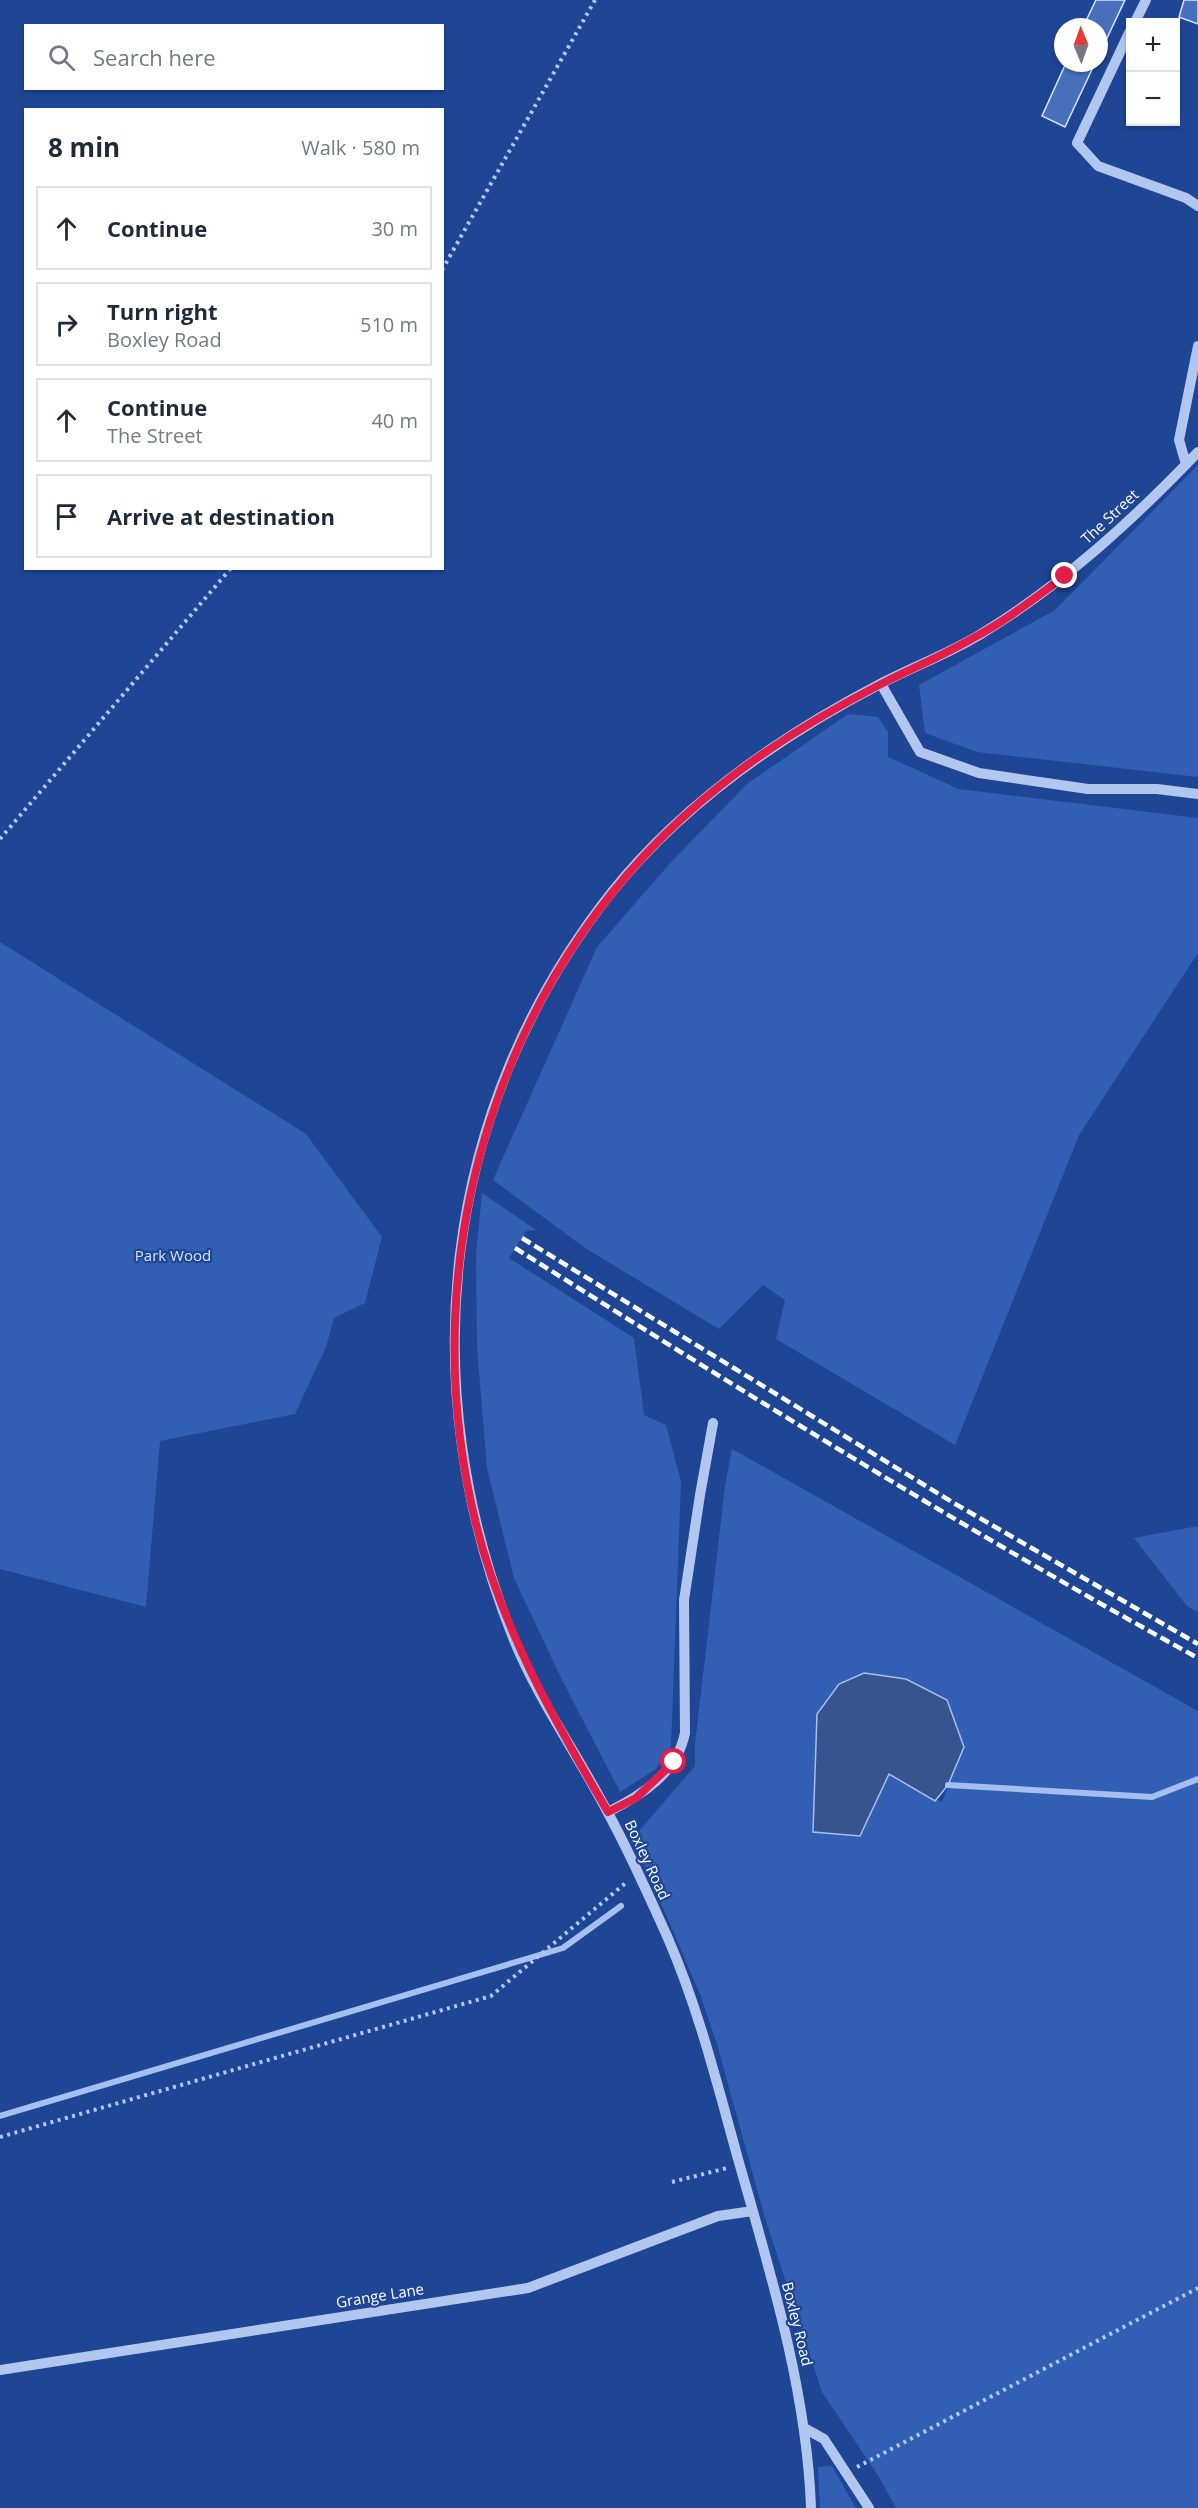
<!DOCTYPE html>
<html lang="en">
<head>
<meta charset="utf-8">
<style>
	body { margin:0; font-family:"Open Sans",sans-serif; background:#f6f6f7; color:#1f2937 }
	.controls { position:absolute; right:18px; top:18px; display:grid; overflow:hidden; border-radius:0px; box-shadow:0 2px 4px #0004 }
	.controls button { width:54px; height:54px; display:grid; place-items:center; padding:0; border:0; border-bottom:2px solid #e0e1e3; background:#fff; color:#1f2937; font:30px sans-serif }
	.compass { position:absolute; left:1054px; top:18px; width:54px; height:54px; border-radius:50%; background:#fff; box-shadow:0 2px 4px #0004; rotate:359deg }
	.stop { position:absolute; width:18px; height:18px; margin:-14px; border:4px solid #e11d48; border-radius:50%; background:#fff }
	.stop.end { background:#e11d48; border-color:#fff; box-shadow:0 2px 6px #0008 }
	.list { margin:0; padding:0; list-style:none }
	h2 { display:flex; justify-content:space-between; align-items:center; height:78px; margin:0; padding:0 24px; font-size:26px }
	h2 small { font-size:20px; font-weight:400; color:#747a83 }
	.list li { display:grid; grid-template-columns:39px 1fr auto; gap:18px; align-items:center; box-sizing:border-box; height:84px; margin:0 12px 12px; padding:0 12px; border:2px solid #e0e1e3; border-radius:0px }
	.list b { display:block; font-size:22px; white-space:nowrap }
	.list p { margin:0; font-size:20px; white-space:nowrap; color:#747a83 }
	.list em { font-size:20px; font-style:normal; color:#747a83 }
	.icon { flex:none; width:33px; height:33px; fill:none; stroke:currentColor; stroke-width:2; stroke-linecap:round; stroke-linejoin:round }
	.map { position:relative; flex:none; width:1198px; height:2508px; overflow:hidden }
	.search { position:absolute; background:#fff; box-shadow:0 2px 4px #0004; left:24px; top:24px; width:420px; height:66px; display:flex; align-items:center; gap:15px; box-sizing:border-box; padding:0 21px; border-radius:0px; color:#747a83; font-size:22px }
	.panel { position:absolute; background:#fff; box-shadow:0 2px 4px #0004; left:24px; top:108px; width:420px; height:462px; border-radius:0px }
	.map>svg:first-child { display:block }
	.green { fill:#325fb3; fill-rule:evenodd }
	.water { fill:#37548e; stroke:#a5c0f0; stroke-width:1.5 }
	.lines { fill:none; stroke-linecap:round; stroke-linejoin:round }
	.stream { stroke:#a5c0f0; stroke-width:6 }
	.building { fill:#4770bc; stroke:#d8e4fa; stroke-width:1.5 }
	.path { stroke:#b2c7ef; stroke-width:4; stroke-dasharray:3 4.5; stroke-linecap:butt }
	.minor { stroke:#b2c7ef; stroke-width:10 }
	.rail { stroke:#fff; stroke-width:4.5; stroke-dasharray:10 4.5; stroke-linecap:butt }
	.route { stroke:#e11d48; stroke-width:8 }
	.labels { text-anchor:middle; stroke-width:4.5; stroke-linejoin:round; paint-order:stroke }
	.street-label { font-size:15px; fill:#fff; stroke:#1e4695 }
	.park-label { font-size:15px; fill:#d8e4fa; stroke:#1e4695 }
</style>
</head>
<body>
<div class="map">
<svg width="1198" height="2508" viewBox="0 0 1198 2508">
	<rect width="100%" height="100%" fill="#1e4695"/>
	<path class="green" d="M 1198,465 L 1198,777 L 977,752 L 925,733 L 919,685 L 1055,610 Z
		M 848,714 L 878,717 L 888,732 L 888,757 L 959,789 L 1198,818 L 1198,953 L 1079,1135 L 955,1445 L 776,1339 L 785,1300 L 763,1285 L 719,1329 L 585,1248 L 493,1180 L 597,947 L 672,861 L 747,784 Z
		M 0,942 L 306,1134 L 382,1237 L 365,1303 L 334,1318 L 326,1347 L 295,1414 L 160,1441 L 146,1607 L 0,1569 Z
		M 482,1193 L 536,1230 L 526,1231 L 509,1258 L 634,1338 L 644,1415 L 666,1425 L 681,1482 L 671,1746 L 656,1769 L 620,1792 L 561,1678 L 514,1578 L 487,1468 L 477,1348 L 476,1254 Z
		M 732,1449 L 1198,1711 L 1198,2508 L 896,2508 L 879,2477 L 822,2392 L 765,2218 L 717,2044 L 700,1994 L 633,1838 L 695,1766 L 695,1744 L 725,1486 ZM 817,1714 L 964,1747 L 942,1802 L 889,1774 L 860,1836 L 813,1832 Z
		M 1198,1526 L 1198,1612 L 1187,1606 L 1134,1538 Z
		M 832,2466 L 856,2508 L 820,2508 L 818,2467 Z"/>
	<path class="water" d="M 864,1673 L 906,1679 L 947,1700 L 964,1747 L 948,1785 L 935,1801 L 889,1774 L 860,1836 L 813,1832 L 817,1714 L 839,1684 Z"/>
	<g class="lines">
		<path class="stream" d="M 948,1785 L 1152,1797 L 1198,1779
			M 0,2116 L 563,1948 L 621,1906"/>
	</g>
	<path class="building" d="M 1096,0 L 1125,0 L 1099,55 L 1099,27 L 1083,27 Z
		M 1184,0 L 1198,0 L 1198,24 L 1179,17 Z
		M 1066,63 L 1095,63 L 1065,127 L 1042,116 Z"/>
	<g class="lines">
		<path class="path" d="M 442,270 L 595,0
			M 0,839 L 231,568
			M 0,2137 L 491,1996 L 628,1881
			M 672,2182 L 727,2168
			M 857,2467 L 1198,2288"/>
		<path class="minor" d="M 1135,22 L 1146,0
			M 1130,31 L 1077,143 L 1098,166 L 1186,198 L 1198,206
			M 1186,464 L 1179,440 L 1198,346
			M 881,684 L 920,752 L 979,773 L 1088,789 L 1157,789 L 1198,794
			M 608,1812 C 642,1795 677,1773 685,1733 L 684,1600 L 700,1495 L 713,1423
			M 0,2370 L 528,2288 L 718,2216 L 753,2211
			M 804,2428 L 824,2439 L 869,2508
			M 811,2508 C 807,2391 770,2271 738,2159 C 717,2083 698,2007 667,1936 C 648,1894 630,1853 608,1813 C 578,1755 539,1701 514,1640 C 412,1387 440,1110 611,893 C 683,803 780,736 882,683 C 915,666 950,653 981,634 C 1063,584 1132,521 1198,452"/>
		<path class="rail" d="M 522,1238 L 952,1502 L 1198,1644
			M 515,1248 C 740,1390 965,1530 1198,1658"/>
	</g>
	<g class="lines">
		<path class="route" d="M 674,1762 L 636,1798 L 608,1812 C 554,1720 502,1629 476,1524 C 409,1255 501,958 721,785 C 771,745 828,711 885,682 C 915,667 946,654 975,637 C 1007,620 1036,597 1065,576"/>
	</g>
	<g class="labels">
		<g class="street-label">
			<text transform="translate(1110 517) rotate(-43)" y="5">The Street</text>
			<text transform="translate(647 1860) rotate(65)" y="5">Boxley Road</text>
			<text transform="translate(380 2296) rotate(-9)" y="5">Grange Lane</text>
			<text transform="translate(797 2324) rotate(76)" y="5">Boxley Road</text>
		</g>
		<g class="park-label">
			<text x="173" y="1261">Park Wood</text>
		</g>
	</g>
</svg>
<div class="controls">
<button>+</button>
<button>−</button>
</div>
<svg class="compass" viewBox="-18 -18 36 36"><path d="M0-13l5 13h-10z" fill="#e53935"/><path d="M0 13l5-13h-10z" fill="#747a83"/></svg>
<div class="stop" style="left:674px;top:1762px"></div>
<div class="stop end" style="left:1065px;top:576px"></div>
<div class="search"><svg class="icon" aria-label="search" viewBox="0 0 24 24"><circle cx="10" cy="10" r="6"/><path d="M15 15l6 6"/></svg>Search here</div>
<section class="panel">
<h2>8 min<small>Walk · 580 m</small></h2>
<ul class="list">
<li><svg class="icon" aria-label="ahead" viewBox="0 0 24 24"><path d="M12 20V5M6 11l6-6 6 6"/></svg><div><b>Continue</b></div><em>30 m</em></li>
<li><svg class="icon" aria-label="right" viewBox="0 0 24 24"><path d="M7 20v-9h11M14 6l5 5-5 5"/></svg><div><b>Turn right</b><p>Boxley Road</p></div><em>510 m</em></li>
<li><svg class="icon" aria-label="ahead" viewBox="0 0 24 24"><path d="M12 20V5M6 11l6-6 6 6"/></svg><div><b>Continue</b><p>The Street</p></div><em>40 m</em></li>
<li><svg class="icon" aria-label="arrive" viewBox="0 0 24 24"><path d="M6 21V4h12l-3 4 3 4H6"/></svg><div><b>Arrive at destination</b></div></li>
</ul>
</section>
</div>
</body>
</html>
